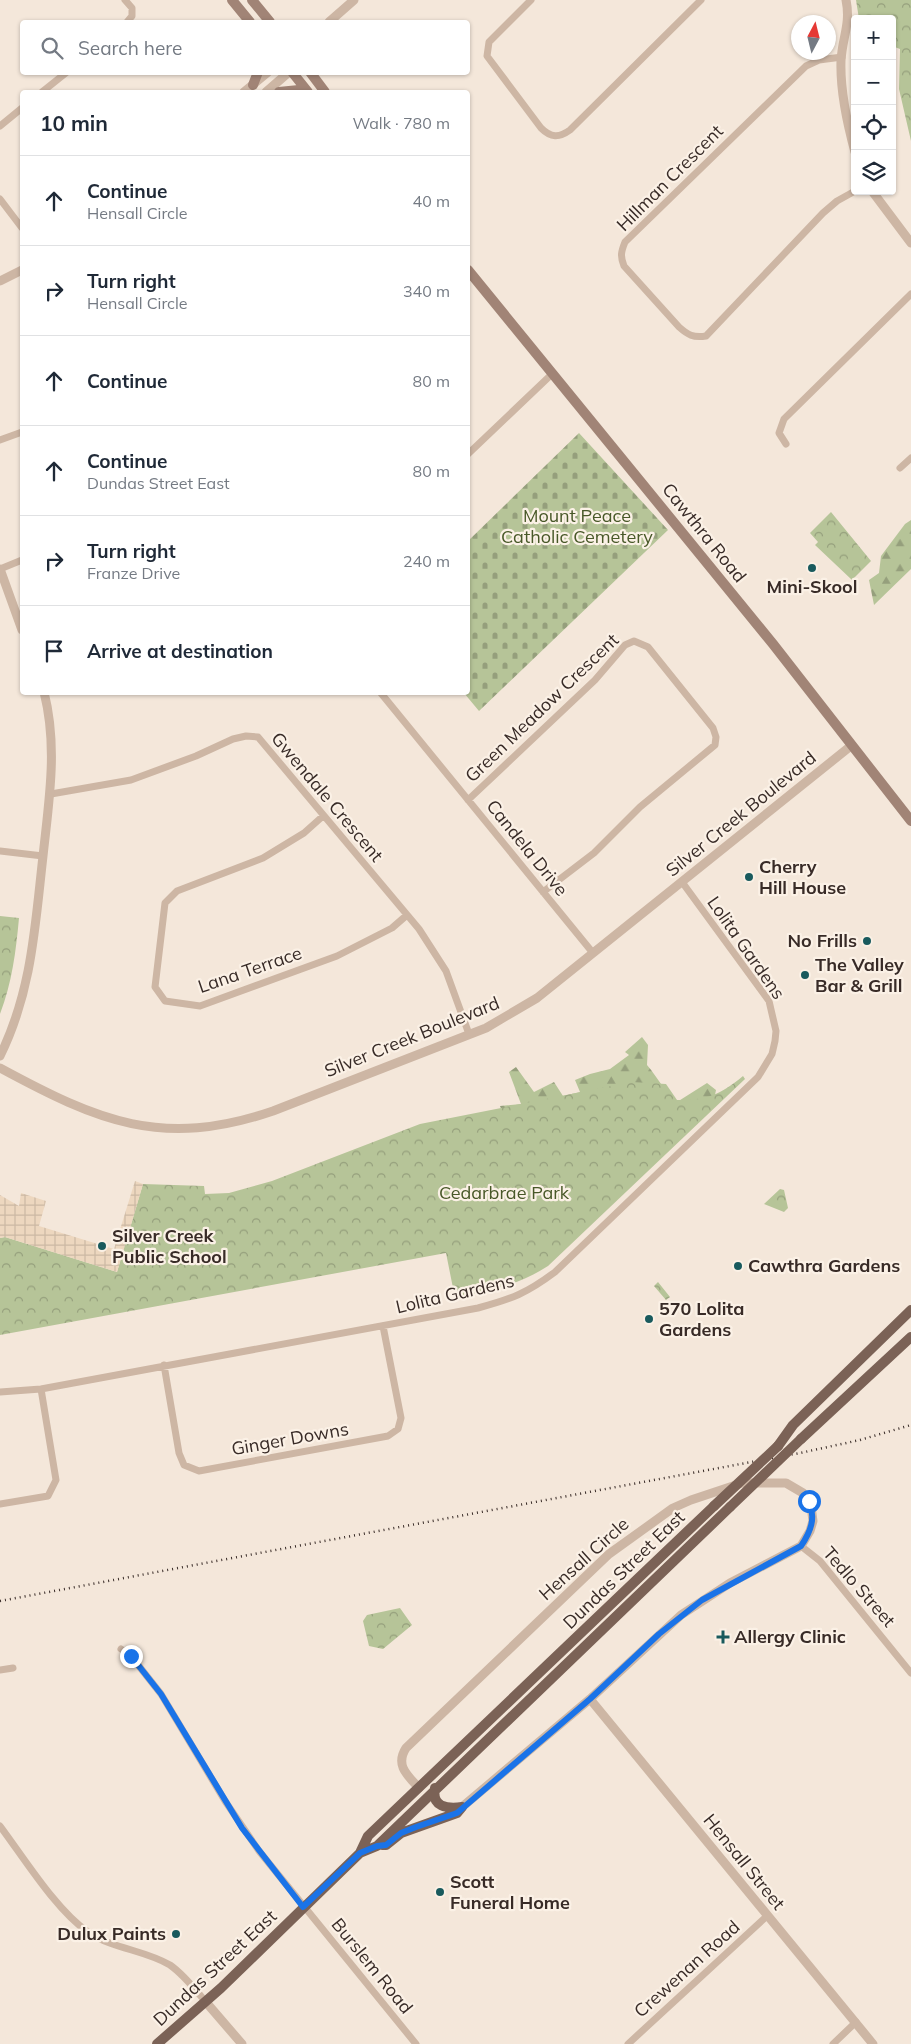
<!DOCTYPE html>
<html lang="en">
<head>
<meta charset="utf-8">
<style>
	body { margin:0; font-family:Mulish,sans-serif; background:#f6f6f7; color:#1f2937 }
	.controls { position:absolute; right:15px; top:15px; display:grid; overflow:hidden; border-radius:5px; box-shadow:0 1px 4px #0004 }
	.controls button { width:45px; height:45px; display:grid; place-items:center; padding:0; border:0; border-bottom:1px solid #e0e1e3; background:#fff; color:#1f2937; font:25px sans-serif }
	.compass { position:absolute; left:791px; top:15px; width:45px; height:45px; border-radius:50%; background:#fff; box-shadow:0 1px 4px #0004; rotate:7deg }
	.stop { position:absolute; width:15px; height:15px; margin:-11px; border:4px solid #1a73e8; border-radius:50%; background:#fff }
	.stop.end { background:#1a73e8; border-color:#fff; box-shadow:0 1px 5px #0008 }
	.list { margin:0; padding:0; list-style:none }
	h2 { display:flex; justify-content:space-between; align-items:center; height:65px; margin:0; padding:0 20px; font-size:21px }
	h2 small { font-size:16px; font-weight:400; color:#747a83 }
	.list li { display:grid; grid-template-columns:32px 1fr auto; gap:15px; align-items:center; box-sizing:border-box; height:90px; padding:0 20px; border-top:1px solid #e0e1e3 }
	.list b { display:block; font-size:19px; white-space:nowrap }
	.list p { margin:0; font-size:16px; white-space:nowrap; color:#747a83 }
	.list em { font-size:16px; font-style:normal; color:#747a83 }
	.icon { flex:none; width:28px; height:28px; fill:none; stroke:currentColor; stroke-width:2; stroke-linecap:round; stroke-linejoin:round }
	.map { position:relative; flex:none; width:911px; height:2044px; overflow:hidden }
	.search { position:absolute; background:#fff; box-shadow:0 1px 4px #0004; left:20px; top:20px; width:450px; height:55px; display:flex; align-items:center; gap:12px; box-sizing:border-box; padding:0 18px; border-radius:5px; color:#747a83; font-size:19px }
	.panel { position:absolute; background:#fff; box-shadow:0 1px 4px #0004; left:20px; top:90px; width:450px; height:605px; border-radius:5px }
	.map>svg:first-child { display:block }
	.forest { fill:url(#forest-firs) }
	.cemetery { fill:url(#cemetery-stones) }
	.park { fill:url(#park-crowns) }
	.plaza { fill:url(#plaza-grid) }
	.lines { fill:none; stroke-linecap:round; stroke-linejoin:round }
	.minor { stroke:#cdb6a4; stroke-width:7 }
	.tertiary { stroke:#cdb6a4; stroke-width:9 }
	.secondary { stroke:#a18476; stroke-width:10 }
	.primary { stroke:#7b6256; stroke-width:10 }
	.rail { stroke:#382b27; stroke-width:2.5; stroke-dasharray:1 4; stroke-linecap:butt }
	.primary-bridge { stroke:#7b6256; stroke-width:10 }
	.route { stroke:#1a73e8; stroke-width:6 }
	.poi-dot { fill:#195a5d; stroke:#fbf1e6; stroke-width:2 }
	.labels { text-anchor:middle; stroke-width:4.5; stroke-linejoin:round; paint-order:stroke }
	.street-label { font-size:18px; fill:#382b27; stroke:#fbf1e6 }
	.park-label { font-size:18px; fill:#485828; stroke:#fbf1e6 }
	.poi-label { font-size:18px; font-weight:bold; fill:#382b27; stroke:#fbf1e6; text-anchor:start }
</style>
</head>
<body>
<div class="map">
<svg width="911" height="2044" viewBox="0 0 911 2044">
	<defs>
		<pattern id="forest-firs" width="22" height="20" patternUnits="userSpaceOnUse" patternTransform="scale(1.25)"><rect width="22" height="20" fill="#b6c498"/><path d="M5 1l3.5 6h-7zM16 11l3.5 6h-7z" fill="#959f7c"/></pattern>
		<pattern id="cemetery-stones" width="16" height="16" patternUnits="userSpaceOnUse" patternTransform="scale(1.25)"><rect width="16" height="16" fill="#b6c498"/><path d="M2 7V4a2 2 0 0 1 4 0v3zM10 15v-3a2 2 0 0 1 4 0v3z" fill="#959f7c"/></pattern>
		<pattern id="park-crowns" width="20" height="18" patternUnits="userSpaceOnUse" patternTransform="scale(1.25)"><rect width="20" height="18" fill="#b6c498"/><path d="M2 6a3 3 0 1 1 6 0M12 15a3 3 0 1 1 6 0" fill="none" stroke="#959f7c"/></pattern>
		<pattern id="plaza-grid" width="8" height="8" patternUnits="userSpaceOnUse" patternTransform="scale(1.25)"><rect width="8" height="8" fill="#edd7bf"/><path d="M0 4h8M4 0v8" fill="none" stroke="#ccb9a4"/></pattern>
	</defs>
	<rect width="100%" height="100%" fill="#f4e7da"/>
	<path class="forest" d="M 911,520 L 911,569 L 874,605 L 869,580 L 879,573 L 881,556 L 905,524 Z
		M 642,1037 L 648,1045 L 647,1065 C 658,1078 664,1091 677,1102 L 707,1083 L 716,1090 L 714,1100 L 506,1121 L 500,1106 L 521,1104 L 509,1072 L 516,1067 L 534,1092 L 554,1082 L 563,1096 L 580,1092 L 575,1080 L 590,1074 L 610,1069 L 629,1055 L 625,1052 Z"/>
	<path class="cemetery" d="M 579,433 L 668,530 L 479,711 L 464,693 L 468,692 L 468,541 Z"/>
	<path class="park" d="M 856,0 L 911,0 L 911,141 L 899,89 L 900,49 L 892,46 L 892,19 L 859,19 Z
		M 831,512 L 871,561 L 852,580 L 815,545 L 818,542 L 810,533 Z
		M 0,916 L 19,918 C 16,951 12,983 0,1014 Z
		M 743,1076 L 745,1079 L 548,1266 C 519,1285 489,1291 455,1298 L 446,1253 L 0,1335 L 0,1238 L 5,1237 L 117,1272 L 143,1184 L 204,1186 L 205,1194 L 229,1193 L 272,1181 L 420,1124 L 632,1082 L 666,1084 L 677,1100 C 707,1100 720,1095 743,1076 Z
		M 780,1189 L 784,1190 L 788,1208 L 784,1212 L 764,1204 Z
		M 658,1282 L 670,1297 L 666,1300 L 654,1286 Z
		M 400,1608 L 412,1625 L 383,1649 L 369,1646 L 363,1621 L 367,1615 Z"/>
	<path class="plaza" d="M 135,1181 L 143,1184 L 117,1272 L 5,1237 L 0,1238 L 0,1195 L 19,1206 L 21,1193 L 46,1201 L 39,1226 L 114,1249 Z"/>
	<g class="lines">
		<path class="minor" d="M 125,0 L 132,8 L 132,16 L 127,22
			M 531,0 L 489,42 L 487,56 L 541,128 C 551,138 559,138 570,130 L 701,0
			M 842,57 L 819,60 L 806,66 L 625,242 C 621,252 620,256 624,266 L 679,327 C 688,335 693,338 706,336 L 823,213 L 837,201 L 855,191
			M 42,92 L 67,72
			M 0,126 L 22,108
			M 0,199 L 22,228
			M 0,440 L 22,432
			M 786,444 L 779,433 L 784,419 L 911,294
			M 468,454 L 553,373
			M 900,468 L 911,458
			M 0,569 L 22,560
			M 380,692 L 593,953
			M 51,794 L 131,780 L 196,756 L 233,739 L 246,736 L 258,737 L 419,929 L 446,971 L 469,1034
			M 468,800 L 595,680 L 625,645 L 634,641 L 648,647 L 713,728 L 716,737 L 715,745 L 640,807 L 594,853 L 543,892
			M 323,816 L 304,833 L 263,858 L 177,891 L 165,903 L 155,987 L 165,1001 L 200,1006 L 337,956 L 392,928 L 407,915
			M 0,851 L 43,856
			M 164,1365 L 179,1453 L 184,1465 L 199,1471 L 388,1436 L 398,1429 L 401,1418 L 383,1326
			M 0,1392 L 41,1389 L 478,1308 C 512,1299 527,1293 555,1272 L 758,1077 L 772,1054 L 775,1041 L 776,1031 L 769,1001 L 682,882
			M 0,1504 L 48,1496 L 56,1480 L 41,1389
			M 801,1546 L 820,1561 L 911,1673
			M 121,1649 L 131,1656 L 161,1694 L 225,1801 L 259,1851 L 416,2044
			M 0,1670 L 13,1668
			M 0,1826 C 24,1858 56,1910 88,1932 C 113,1949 145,1950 170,1965 C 183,1974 195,1989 205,2001
			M 628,2044 L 767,1916
			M 833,2044 L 856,2022"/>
		<path class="tertiary" d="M 846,0 C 851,24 842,38 841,61 C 840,92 847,123 855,152
			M 329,22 L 354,0
			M 244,92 L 268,72
			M 266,92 L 289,72
			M 872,191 L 911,243
			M 0,281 L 22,270
			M 0,569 L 22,630
			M 0,1056 C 32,991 35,926 43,856 C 49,800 58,747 44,692
			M 0,1068 C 98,1121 162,1149 273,1111 L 486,1028 L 537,998 L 852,745
			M 590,1699 L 873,2044
			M 419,1788 C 407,1775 395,1765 406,1748 L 609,1554 L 673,1508 L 691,1500 L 742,1483 L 786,1483 L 803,1493 L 811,1506 L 813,1521 L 810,1531 L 801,1546 L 730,1583 L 681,1615 L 590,1699 L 462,1807
			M 205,2001 L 242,2044"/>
		<path class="secondary" d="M 232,0 L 250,22
			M 252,0 L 270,22
			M 292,72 L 308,92
			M 310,72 L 325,92
			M 253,85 L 258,72
			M 279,92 L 299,90 L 304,92
			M 468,270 L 773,644 L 911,821"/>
		<path class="primary" d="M 801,1439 L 911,1337
			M 778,1446 L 793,1425 L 911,1310
			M 435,1788 C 431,1807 447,1809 462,1807
			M 382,1845 L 386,1845 L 401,1833 L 457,1813 L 462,1807
			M 360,1853 L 377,1846 L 730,1507
			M 157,2044 L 221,1988 L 360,1853 L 368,1836 L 714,1506"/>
		<path class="rail" d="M 0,1601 L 800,1453 L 860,1440 L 911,1425"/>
		<path class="primary-bridge" d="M 714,1506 L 778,1446
			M 730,1507 L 801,1439"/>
	</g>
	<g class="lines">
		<path class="route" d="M 131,1656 L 161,1694 L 242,1828 L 303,1907 L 360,1853 L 377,1846 L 386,1845 L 401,1833 L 416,1827 L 457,1813 L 590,1699 L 659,1634 L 702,1600 L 801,1546 C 811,1531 816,1518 809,1501"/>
	</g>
	<g class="poi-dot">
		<circle cx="812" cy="568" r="5"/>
		<circle cx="749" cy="877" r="5"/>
		<circle cx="867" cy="941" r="5"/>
		<circle cx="805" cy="975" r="5"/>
		<circle cx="102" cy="1246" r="5"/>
		<circle cx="738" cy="1266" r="5"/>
		<circle cx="649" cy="1319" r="5"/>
		<path d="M720.5 1629.5h5v5h5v5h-5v5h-5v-5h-5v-5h5z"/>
		<circle cx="440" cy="1892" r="5"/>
		<circle cx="176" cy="1934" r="5"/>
	</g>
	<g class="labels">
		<g class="street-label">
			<text transform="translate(670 178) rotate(-45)" y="6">Hillman Crescent</text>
			<text transform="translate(704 533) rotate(51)" y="6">Cawthra Road</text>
			<text transform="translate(542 708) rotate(-44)" y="6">Green Meadow Crescent</text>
			<text transform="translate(327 797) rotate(50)" y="6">Gwendale Crescent</text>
			<text transform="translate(741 814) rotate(-39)" y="6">Silver Creek Boulevard</text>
			<text transform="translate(527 848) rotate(51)" y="6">Candela Drive</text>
			<text transform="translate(746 948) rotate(55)" y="6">Lolita Gardens</text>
			<text transform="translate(250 970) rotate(-19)" y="6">Lana Terrace</text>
			<text transform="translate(412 1037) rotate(-22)" y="6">Silver Creek Boulevard</text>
			<text transform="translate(455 1294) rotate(-13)" y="6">Lolita Gardens</text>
			<text transform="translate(290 1439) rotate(-10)" y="6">Ginger Downs</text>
			<text transform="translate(584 1559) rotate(-42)" y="6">Hensall Circle</text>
			<text transform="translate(624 1570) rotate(-44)" y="6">Dundas Street East</text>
			<text transform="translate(859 1587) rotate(49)" y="6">Tedlo Street</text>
			<text transform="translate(744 1862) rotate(51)" y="6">Hensall Street</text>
			<text transform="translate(372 1966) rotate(51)" y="6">Burslem Road</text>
			<text transform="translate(215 1968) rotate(-43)" y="6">Dundas Street East</text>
			<text transform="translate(687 1969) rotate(-42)" y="6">Crewenan Road</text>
		</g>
		<g class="park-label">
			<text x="577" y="522">Mount Peace<tspan x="577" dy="21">Catholic Cemetery</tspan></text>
			<text x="504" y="1199">Cedarbrae Park</text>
		</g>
		<g class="poi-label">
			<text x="812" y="593" text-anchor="middle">Mini-Skool</text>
			<text x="759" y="873">Cherry<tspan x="759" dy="21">Hill House</tspan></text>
			<text x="857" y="947" text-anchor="end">No Frills</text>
			<text x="815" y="971">The Valley<tspan x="815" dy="21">Bar &amp; Grill</tspan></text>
			<text x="112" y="1242">Silver Creek<tspan x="112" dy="21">Public School</tspan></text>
			<text x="748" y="1272">Cawthra Gardens</text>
			<text x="659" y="1315">570 Lolita<tspan x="659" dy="21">Gardens</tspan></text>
			<text x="734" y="1643">Allergy Clinic</text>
			<text x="450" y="1888">Scott<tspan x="450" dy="21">Funeral Home</tspan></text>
			<text x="166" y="1940" text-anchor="end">Dulux Paints</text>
		</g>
	</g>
</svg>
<div class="controls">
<button>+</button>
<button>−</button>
<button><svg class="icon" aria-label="locate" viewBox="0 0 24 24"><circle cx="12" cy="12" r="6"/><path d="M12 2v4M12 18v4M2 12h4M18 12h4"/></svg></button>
<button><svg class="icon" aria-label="layers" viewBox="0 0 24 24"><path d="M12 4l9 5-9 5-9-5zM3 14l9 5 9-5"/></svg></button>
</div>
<svg class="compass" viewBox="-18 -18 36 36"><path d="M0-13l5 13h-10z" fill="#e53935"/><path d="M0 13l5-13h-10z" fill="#747a83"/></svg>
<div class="stop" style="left:809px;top:1501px"></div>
<div class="stop end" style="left:131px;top:1656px"></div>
<div class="search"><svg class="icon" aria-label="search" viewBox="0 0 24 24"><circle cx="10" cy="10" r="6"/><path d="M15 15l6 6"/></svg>Search here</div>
<section class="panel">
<h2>10 min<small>Walk · 780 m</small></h2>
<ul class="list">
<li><svg class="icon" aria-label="ahead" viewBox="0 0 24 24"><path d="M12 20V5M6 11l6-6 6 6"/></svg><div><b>Continue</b><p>Hensall Circle</p></div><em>40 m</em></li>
<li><svg class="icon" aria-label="right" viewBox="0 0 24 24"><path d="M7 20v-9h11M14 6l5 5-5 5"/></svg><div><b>Turn right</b><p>Hensall Circle</p></div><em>340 m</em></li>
<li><svg class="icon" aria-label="ahead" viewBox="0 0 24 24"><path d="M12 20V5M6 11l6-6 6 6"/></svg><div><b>Continue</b></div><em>80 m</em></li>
<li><svg class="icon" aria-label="ahead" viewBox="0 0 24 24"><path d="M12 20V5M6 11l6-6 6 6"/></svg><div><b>Continue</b><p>Dundas Street East</p></div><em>80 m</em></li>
<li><svg class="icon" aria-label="right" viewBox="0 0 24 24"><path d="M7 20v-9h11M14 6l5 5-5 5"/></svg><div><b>Turn right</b><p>Franze Drive</p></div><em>240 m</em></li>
<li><svg class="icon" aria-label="arrive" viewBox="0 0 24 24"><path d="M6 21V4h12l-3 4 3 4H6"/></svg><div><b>Arrive at destination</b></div></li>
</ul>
</section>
</div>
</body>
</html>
